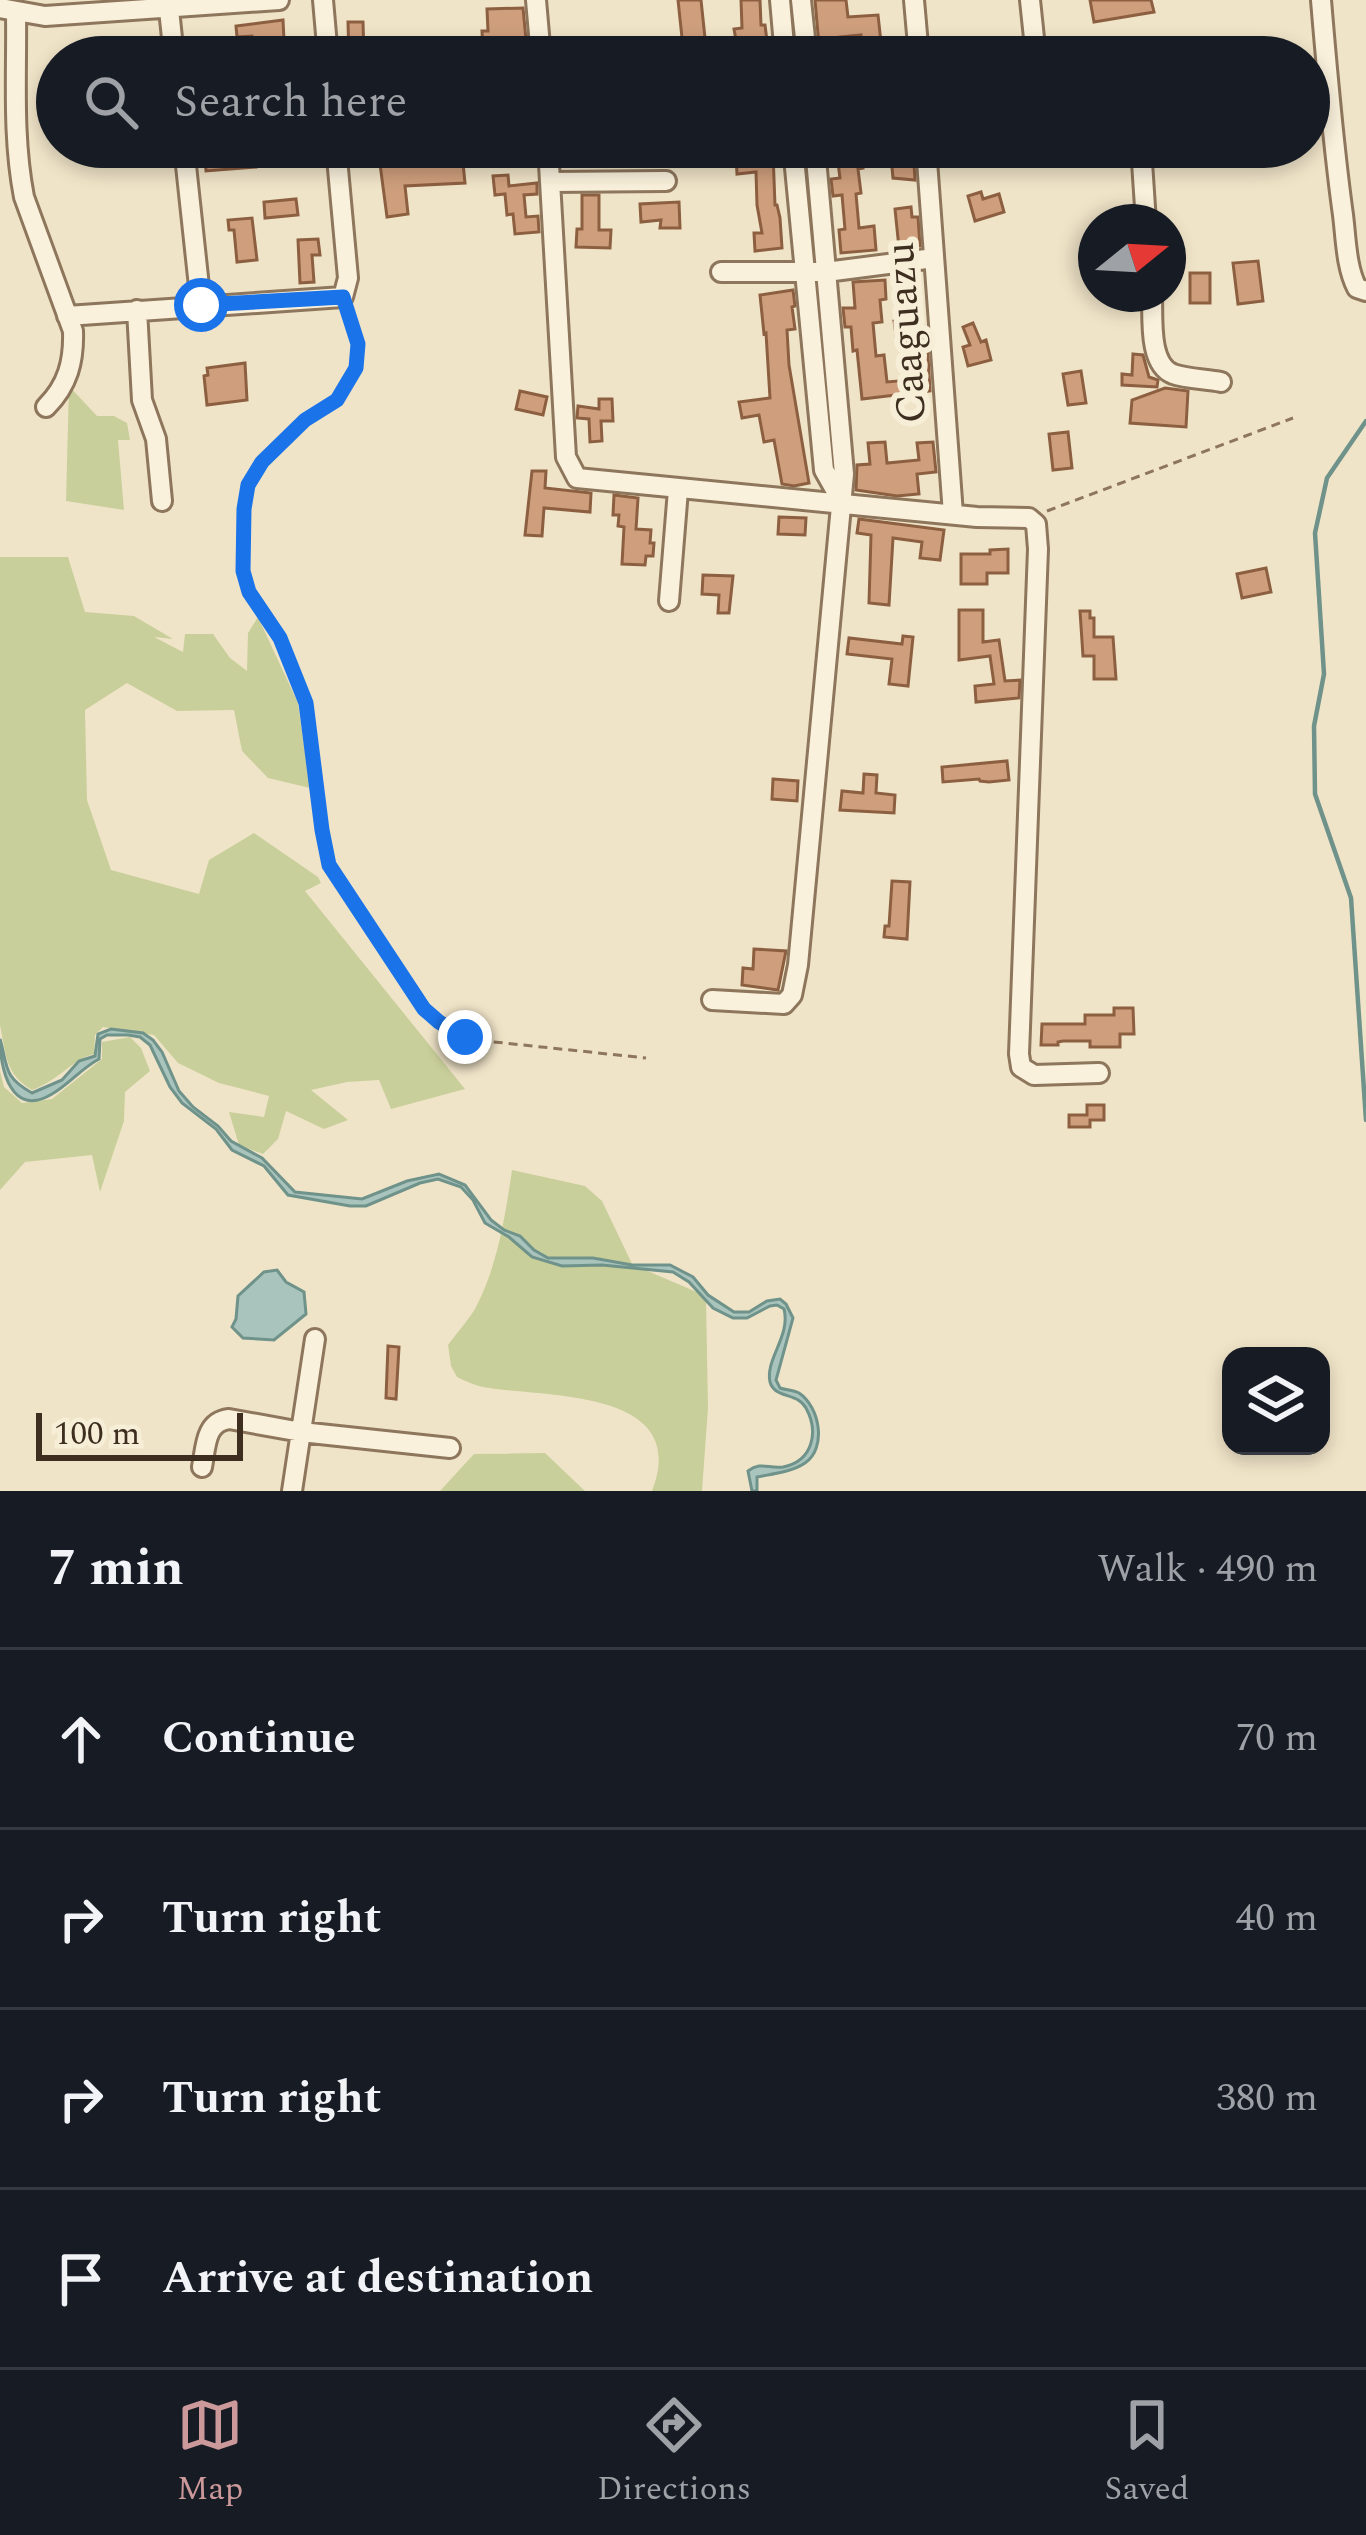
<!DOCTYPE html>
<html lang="en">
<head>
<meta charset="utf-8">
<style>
	body { margin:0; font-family:Spectral,serif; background:#242831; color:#f1f3f6 }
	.controls { position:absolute; right:36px; bottom:36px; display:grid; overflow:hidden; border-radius:24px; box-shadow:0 6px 18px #0003 }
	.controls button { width:108px; height:108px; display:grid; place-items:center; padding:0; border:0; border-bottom:3px solid #363941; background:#171b24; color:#f1f3f6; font:60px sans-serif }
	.compass { position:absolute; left:1078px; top:204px; width:108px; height:108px; border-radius:50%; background:#171b24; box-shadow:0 6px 18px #0003; rotate:72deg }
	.scale { position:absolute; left:36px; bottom:30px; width:207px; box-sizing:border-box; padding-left:12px; border:6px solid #3d2e20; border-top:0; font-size:33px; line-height:42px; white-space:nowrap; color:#3d2e20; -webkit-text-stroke:9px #f7eed8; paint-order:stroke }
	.stop { position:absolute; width:36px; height:36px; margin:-27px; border:9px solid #1a73e8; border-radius:50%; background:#fff }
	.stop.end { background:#1a73e8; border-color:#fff; box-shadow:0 3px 12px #0008 }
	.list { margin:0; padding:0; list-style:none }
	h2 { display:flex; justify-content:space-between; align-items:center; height:156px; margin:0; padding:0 48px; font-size:51px }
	h2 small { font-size:39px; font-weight:400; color:#9ea1a6 }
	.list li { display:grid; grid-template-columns:78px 1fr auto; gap:36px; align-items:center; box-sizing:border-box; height:180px; padding:0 48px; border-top:3px solid #363941 }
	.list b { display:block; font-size:45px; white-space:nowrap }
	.list em { font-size:39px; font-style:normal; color:#9ea1a6 }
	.icon { flex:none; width:66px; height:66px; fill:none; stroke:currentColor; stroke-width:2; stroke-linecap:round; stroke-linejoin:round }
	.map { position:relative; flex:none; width:1366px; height:1491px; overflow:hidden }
	.search { position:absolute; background:#171b24; box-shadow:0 6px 18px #0003; left:36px; right:36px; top:36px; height:132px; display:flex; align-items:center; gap:30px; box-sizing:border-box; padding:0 42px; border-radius:66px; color:#9ea1a6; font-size:45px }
	.sheet { height:876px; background:#171b24 }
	nav { display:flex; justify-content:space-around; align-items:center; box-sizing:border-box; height:168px; border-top:3px solid #363941; background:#171b24; font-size:33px; color:#9ea1a6 }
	nav a { display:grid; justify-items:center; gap:6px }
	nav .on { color:#cc999b }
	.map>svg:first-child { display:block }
	.green { fill:#c9cf9b }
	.water { fill:#a9c4bc; stroke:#6f938a; stroke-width:3 }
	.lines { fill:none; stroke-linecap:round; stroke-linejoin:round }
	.stream { stroke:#6f938a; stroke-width:4.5 }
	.building { fill:#cf9f7d; stroke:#8d5f41; stroke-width:3 }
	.minor-casing { stroke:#8d765c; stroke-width:24 }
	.path { stroke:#8d765c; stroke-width:3; stroke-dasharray:9 6; stroke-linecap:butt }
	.minor { stroke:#faf1dc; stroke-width:18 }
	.route { stroke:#1a73e8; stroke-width:15 }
	.labels { text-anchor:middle; stroke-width:12; stroke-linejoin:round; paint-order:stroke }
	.street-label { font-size:42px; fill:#3d2e20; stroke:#f7eed8 }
</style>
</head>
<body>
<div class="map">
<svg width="1366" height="1491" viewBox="0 0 1366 1491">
	<rect width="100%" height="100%" fill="#f0e4c8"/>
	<path class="green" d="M 69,386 L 97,416 L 114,416 L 127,423 L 130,440 L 118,440 L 124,510 L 66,501 Z
		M 0,557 L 68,557 L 85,612 L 134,616 L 173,639 L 154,637 L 183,652 L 185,634 L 213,634 L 230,658 L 247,671 L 248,633 L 258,617 L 298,703 L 310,788 L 268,778 L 242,751 L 234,710 L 177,711 L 127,683 L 85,710 L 87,800 L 111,870 L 199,894 L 209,860 L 254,833 L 318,877 L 321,883 L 305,891 L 465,1089 L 391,1109 L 379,1080 L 347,1082 L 311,1090 L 348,1120 L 324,1129 L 286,1111 L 278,1139 L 263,1154 L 239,1145 L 229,1112 L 264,1117 L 269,1096 L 219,1083 L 178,1063 L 154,1035 L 103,1027 L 95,1035 L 94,1054 C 73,1059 58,1081 32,1090 C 5,1074 6,1055 0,1025 Z
		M 130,1037 L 141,1048 L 150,1071 L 125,1092 L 124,1121 L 100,1192 L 92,1155 L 25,1162 L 0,1190 L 0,1071 L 4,1087 L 22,1103 L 52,1099 L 102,1059 L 102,1042 Z
		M 512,1170 L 585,1186 L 602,1201 L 635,1270 L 643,1269 L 699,1293 L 706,1300 L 708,1408 L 702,1491 L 652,1491 C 692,1387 542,1398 483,1387 C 474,1385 465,1381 457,1377 L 451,1366 L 448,1345 C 457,1332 469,1320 476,1307 C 498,1264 505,1217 512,1170 Z
		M 545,1453 L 585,1491 L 440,1491 L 474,1454 Z"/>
	<path class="water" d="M 111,1029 L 143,1033 L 153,1040 L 162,1052 L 179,1091 L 193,1107 L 218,1126 L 231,1141 L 262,1158 L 295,1192 L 362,1199 L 407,1181 L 439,1174 L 465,1185 L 491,1220 L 504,1230 L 520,1236 L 534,1250 L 548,1258 L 593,1258 L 632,1265 L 670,1265 L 693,1277 L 708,1295 L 734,1312 L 749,1312 L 767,1301 L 780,1299 L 786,1304 L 793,1318 L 776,1380 L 780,1388 C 786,1390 793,1390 799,1393 C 820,1407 827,1448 805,1463 C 792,1472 772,1474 757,1477 L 757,1491 L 752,1491 L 748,1471 C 761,1461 768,1469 783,1467 C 813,1461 819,1432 806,1408 C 797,1392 775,1399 770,1382 C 765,1359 791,1336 784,1309 L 777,1305 L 770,1306 L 747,1318 L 733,1318 L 713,1308 L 689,1282 L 673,1272 L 602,1265 L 562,1266 L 532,1257 L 509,1237 L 485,1223 L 473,1200 L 461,1187 L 438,1179 L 420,1183 L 366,1206 L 350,1206 L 288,1195 L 264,1166 L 232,1150 L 216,1129 L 182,1103 L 170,1087 L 150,1045 L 140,1037 L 128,1035 L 107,1035 L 100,1039 L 99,1059 C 82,1068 69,1084 52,1094 C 11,1119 0,1068 0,1039 C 8,1067 3,1077 32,1093 L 62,1080 L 79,1061 L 95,1056 L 98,1034 Z
		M 277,1270 L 286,1282 L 304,1292 L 306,1314 L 274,1340 L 243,1338 L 232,1327 L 236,1319 L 238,1296 L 264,1272 Z"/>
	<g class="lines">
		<path class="stream" d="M 1366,421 L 1327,478 L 1315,533 L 1324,674 L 1314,726 L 1315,794 L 1351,898 L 1366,1120"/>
	</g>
	<path class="building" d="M 678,0 L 701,0 L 707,57 L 691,57 L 690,47 L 683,47 Z
		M 741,0 L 760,0 L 761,25 L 765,25 L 767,41 L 761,42 L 764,57 L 739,57 L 734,29 L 742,28 Z
		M 815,0 L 846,0 L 848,17 L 878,15 L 881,42 L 862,44 L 861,35 L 839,37 L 840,57 L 820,57 Z
		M 1090,0 L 1151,0 L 1154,12 L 1094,22 Z
		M 523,8 L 527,50 L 483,52 L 482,31 L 488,31 L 487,9 Z
		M 283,20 L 284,40 L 253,43 L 252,36 L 237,37 L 236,26 Z
		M 348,22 L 363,22 L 364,57 L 349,57 Z
		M 890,147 L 908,147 L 909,164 L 914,164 L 915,180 L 893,178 Z
		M 255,153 L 256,167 L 206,171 L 205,157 Z
		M 462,153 L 465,183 L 405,186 L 408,214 L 387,217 L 380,164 L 394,162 L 393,158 Z
		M 773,153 L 775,205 L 777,205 L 780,218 L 782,248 L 755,251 L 754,233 L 762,233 L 757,205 L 756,172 L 737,174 L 736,156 Z
		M 861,153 L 863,168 L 858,169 L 861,193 L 856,194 L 859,228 L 874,226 L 876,250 L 841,253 L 839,230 L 845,229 L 842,195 L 833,196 L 831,179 L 840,178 L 837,155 Z
		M 508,175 L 509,186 L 537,183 L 537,194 L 524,195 L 526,217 L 538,216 L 539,232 L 515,234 L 513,214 L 507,215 L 505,194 L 495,195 L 493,176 Z
		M 981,192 L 983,199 L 999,194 L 1004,212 L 975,221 L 968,196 Z
		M 582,195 L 599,195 L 599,230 L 611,230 L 610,248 L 576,247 L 577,229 L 582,229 Z
		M 296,199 L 298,215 L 265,218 L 264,202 Z
		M 679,202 L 680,228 L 660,228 L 661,220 L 641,222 L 640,204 Z
		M 911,207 L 912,217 L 918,217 L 920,246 L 899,248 L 895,209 Z
		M 252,218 L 257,260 L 237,262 L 234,230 L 229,230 L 228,220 Z
		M 318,239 L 320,255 L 312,255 L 314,282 L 300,283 L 298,240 Z
		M 1258,261 L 1263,301 L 1238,304 L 1233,263 Z
		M 1190,273 L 1210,273 L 1210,303 L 1190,303 Z
		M 885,280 L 886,299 L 880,300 L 882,322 L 873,323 L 876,356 L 884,355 L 887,382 L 911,380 L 907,340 L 897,342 L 894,321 L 915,318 L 918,340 L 927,339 L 930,391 L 862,399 L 857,350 L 853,351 L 851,327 L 845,327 L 843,308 L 855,308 L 853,282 Z
		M 793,290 L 795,306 L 792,307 L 795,329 L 787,330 L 789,365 L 809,483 L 794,486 L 782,484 L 774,440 L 764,442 L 759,415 L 742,418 L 739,402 L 770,398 L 766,333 L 764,334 L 760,295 Z
		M 973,323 L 981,342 L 986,340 L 991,360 L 968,366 L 963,347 L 970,345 L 963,327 Z
		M 1133,354 L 1143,355 L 1149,377 L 1158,380 L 1157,387 L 1122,385 L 1122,374 L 1132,375 Z
		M 245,363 L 247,400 L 207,405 L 204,376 L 208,375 L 207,368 Z
		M 1081,371 L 1086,403 L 1068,405 L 1063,374 Z
		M 1165,388 L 1188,391 L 1186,427 L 1130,423 L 1132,400 Z
		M 520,391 L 547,397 L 543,415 L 516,409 Z
		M 599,399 L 612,399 L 613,421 L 601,421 L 602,441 L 590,442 L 589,419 L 577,418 L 578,406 L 599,409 Z
		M 1068,432 L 1072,468 L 1053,470 L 1049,434 Z
		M 885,442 L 887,463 L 919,460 L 917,443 L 933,442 L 936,472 L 917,474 L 919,494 L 897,496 L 856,490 L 857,465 L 870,464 L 868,443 Z
		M 532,471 L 546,471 L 545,488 L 591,493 L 590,512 L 544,508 L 542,536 L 525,535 Z
		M 614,495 L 638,498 L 636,529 L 651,530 L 650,543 L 654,543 L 653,556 L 646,556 L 645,565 L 622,564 L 624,527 L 618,526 L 619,515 L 613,515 Z
		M 779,517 L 806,518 L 805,535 L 778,534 Z
		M 859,519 L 944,530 L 940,560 L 920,558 L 922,542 L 893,538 L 889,605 L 869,603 L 871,535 L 857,533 Z
		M 1008,549 L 1008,573 L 987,573 L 987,584 L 961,584 L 961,554 L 990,554 L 990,550 Z
		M 1266,568 L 1271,592 L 1242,598 L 1237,574 Z
		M 703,575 L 733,576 L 729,613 L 718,613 L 719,595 L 702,594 Z
		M 959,610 L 983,610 L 983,642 L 999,640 L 1005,681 L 1020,680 L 1019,698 L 976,702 L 975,686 L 994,684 L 990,656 L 959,660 Z
		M 1080,611 L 1090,611 L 1090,618 L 1094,618 L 1094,637 L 1113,637 L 1116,679 L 1094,679 L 1094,656 L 1083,656 Z
		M 903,636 L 913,637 L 908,686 L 889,684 L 892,659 L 847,654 L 849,638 L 902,644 Z
		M 1007,761 L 1009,780 L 989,782 L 980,781 L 979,779 L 943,782 L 942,767 Z
		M 864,774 L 877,775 L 876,793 L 895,795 L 894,813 L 840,810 L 842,791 L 863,793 Z
		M 773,779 L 798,781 L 797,801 L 772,799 Z
		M 892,881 L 910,882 L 907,939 L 884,937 L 885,926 L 889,926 Z
		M 754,949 L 786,951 L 778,990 L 742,985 L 743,968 L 753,969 Z
		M 1114,1008 L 1133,1008 L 1134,1034 L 1120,1034 L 1120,1047 L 1090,1047 L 1090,1041 L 1063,1041 L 1058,1042 L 1058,1045 L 1041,1045 L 1042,1024 L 1085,1024 L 1085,1015 L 1114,1015 Z
		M 1087,1105 L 1104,1105 L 1104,1120 L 1090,1120 L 1090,1127 L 1069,1127 L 1069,1115 L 1087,1115 Z
		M 388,1346 L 399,1347 L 396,1399 L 386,1398 Z"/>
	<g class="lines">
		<g class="minor-casing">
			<path id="minor" d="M 168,0 L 174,57
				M 323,0 L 328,57
				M 536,0 L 541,57
				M 780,0 L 785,57
				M 801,0 L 807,57
				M 914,0 L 919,57
				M 1030,0 L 1036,57
				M 1321,0 C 1327,72 1333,143 1343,215 C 1346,238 1346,267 1357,288 L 1366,291
				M 0,8 L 45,16 L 279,0
				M 16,11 C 17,74 12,135 24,197 L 73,331 C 74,361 68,385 46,407
				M 184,147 L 201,305
				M 548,147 L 566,457 L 577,478 L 977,517 L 1029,518 L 1036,524 L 1038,549 L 1019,1054 L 1021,1067 L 1034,1075 L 1099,1073
				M 793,147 L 824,470 L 842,502
				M 926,147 L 953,514
				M 1141,147 L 1146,222
				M 551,182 L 666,181
				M 721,272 L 826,272 L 934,258
				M 1152,294 C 1153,317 1148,364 1173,374 C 1187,379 1206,379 1221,382
				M 137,310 L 142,400 L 156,439 L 162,501
				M 67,316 L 343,297 L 348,278 L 336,147
				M 669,601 L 678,490
				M 712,1000 L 784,1004 L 792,995 L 798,965 L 844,474 L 815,147
				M 202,1467 C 206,1446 205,1422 229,1419 L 301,1432 L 450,1448
				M 292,1491 L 315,1339"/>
		</g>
		<path class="path" d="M 347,310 L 357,344 L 356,368 L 337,400 L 305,420 L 262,462 L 248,485 L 244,509 L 243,571 L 249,592 L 280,637 L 306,703 L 321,830 L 329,865 L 424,1009 C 443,1026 460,1036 485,1041 L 646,1058
			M 1047,511 L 1293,418"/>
		<use href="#minor" class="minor"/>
	</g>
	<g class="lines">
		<path class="route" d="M 201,305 L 343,297 L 358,344 L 356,368 L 337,400 L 305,420 L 262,462 L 248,485 L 244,509 L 243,571 L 249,592 L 280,638 L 306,703 L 322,830 L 329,865 L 424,1009 L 439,1022 L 465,1037"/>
	</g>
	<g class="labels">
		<g class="street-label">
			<text transform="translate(904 333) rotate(-94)" y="15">Caaguazu</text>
		</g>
	</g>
</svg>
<div class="controls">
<button><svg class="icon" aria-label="layers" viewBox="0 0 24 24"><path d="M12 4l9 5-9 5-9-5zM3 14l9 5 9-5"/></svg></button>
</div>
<svg class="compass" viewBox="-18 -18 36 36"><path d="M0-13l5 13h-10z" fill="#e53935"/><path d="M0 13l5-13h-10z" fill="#9ea1a6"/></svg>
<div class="scale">100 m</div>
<div class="stop" style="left:201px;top:305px"></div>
<div class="stop end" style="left:465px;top:1037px"></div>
<div class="search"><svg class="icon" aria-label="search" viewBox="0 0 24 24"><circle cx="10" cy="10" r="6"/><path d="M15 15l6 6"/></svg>Search here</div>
</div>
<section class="sheet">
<h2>7 min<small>Walk · 490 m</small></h2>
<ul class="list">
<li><svg class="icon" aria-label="ahead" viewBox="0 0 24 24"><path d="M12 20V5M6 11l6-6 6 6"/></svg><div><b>Continue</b></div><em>70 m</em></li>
<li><svg class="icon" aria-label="right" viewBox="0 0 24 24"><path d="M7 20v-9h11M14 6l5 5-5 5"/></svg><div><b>Turn right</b></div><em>40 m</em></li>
<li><svg class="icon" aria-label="right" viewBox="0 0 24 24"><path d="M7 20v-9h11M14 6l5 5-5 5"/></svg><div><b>Turn right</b></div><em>380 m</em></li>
<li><svg class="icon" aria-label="arrive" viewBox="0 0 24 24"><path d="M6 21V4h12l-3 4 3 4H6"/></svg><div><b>Arrive at destination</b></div></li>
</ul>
</section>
<nav>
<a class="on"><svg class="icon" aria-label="map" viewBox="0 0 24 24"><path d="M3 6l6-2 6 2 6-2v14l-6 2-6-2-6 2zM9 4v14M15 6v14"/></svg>Map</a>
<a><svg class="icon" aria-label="directions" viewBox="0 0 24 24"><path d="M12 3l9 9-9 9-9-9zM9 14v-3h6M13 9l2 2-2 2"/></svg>Directions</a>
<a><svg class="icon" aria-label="saved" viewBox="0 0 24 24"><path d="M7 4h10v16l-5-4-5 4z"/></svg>Saved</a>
</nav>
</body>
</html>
